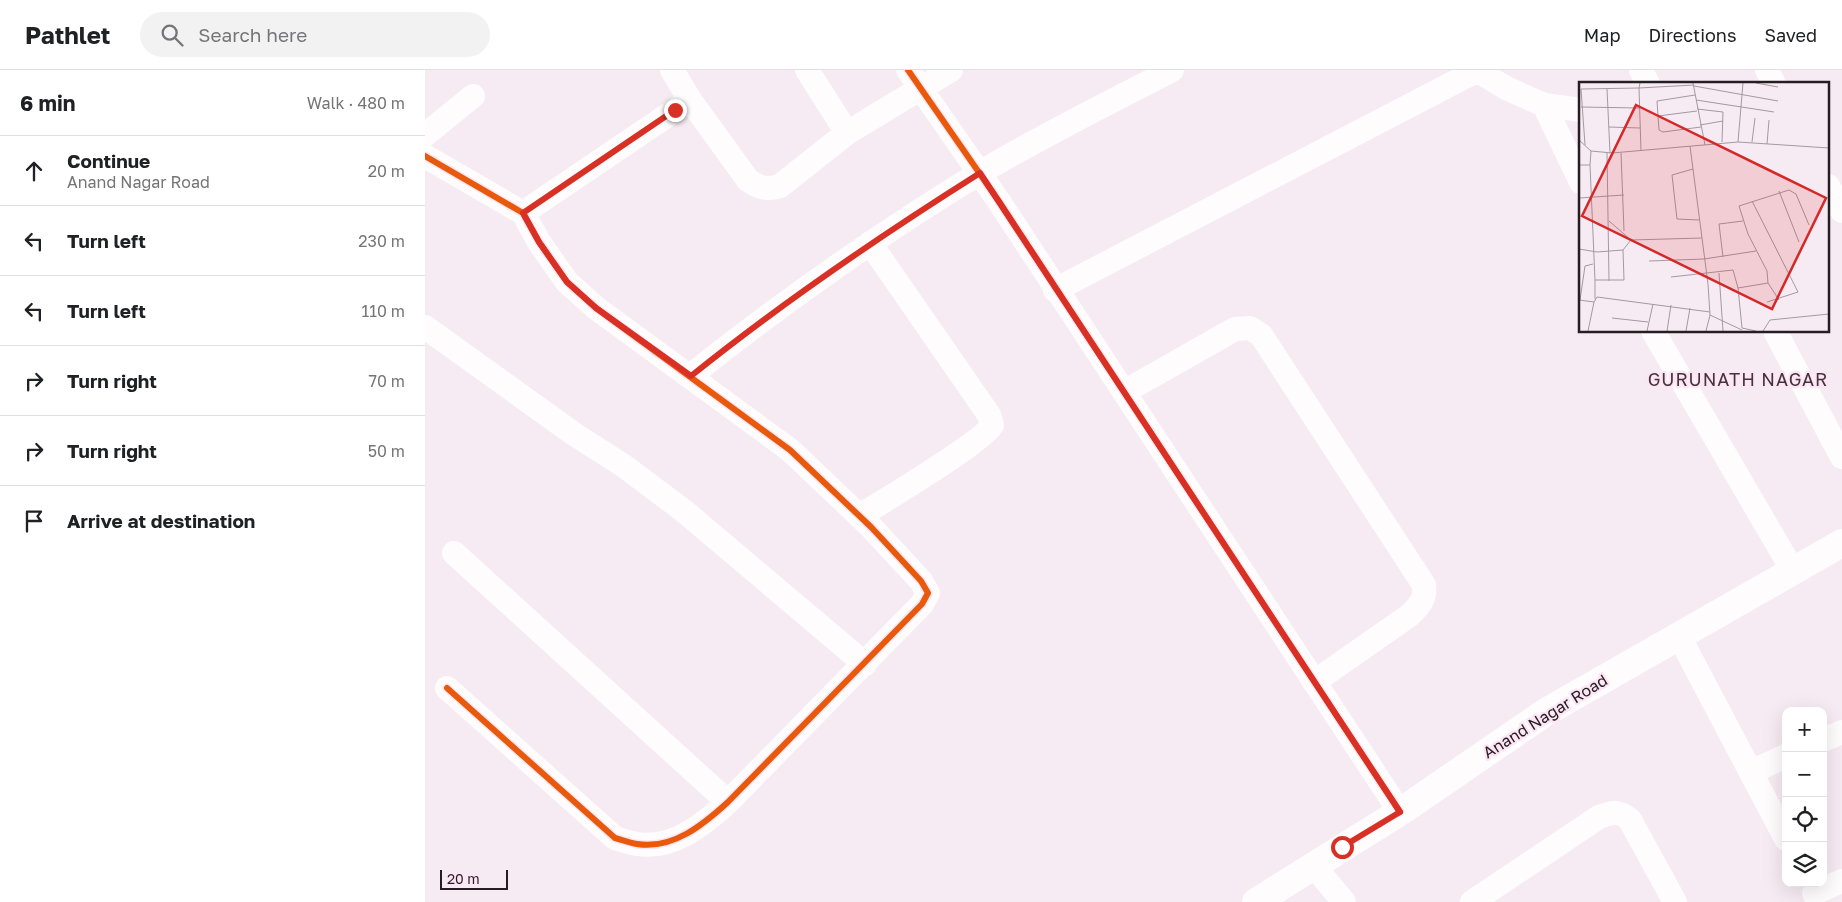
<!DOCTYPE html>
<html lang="en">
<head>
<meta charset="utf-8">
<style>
	body { margin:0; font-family:"Golos Text",sans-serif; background:#f2f2f2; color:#202124 }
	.controls { position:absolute; right:15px; bottom:15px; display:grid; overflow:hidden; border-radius:10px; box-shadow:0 5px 20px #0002 }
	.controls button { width:45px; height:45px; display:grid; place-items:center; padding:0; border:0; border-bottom:1px solid #e0e0e0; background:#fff; color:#202124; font:25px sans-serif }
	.scale { position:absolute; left:15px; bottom:12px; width:68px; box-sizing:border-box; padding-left:5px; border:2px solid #261d23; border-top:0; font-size:14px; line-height:18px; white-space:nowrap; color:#261d23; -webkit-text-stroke:4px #fce6f4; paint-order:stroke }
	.stop { position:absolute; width:15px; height:15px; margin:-11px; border:4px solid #d93025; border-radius:50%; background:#fff }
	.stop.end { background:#d93025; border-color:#fff; box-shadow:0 1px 5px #0008 }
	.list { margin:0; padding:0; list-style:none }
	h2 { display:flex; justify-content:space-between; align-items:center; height:65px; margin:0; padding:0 20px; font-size:21px }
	h2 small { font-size:16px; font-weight:400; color:#757577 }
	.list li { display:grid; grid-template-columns:32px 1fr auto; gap:15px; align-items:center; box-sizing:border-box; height:70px; padding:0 20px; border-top:1px solid #e0e0e0 }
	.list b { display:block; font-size:19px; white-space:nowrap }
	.list p { margin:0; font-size:16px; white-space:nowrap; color:#757577 }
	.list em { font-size:16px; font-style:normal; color:#757577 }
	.icon { flex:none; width:28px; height:28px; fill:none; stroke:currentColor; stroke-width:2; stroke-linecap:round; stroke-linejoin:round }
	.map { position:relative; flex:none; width:1417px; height:832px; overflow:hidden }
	header { display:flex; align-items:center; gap:30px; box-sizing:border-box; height:70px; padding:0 25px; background:#fff; border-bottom:1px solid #e0e0e0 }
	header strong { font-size:24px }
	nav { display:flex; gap:28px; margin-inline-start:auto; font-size:18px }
	.search { width:350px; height:45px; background:#f2f2f2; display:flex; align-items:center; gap:12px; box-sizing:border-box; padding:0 18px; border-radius:28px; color:#757577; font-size:19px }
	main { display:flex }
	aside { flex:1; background:#fff }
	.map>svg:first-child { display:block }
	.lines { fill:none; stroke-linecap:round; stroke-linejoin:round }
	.minor { stroke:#fefcfd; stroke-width:24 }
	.tertiary { stroke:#fefcfd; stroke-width:28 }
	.cycleway-casing { stroke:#fce6f4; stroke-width:9 }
	.cycleway { stroke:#e8590c; stroke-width:6 }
	.route { stroke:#d93025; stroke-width:6 }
	.labels { text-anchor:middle; stroke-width:4.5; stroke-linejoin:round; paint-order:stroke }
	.street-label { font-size:16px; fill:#261d23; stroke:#fce6f4 }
	.neighbourhood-label { font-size:18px; letter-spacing:1px; fill:#46313e; stroke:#fce6f4 }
	.inset-road { fill:none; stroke:#a399a0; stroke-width:1 }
	.view { fill:#d62828; fill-opacity:0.15; stroke:#d62828; stroke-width:2.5 }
	.inset-edge { fill:none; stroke:#261d23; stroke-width:2.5 }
</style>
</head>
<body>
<header>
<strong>Pathlet</strong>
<div class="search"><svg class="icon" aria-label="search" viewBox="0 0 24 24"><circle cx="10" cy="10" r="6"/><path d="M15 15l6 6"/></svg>Search here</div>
<nav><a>Map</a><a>Directions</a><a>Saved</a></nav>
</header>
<main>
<aside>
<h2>6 min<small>Walk · 480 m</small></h2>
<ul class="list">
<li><svg class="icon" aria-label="ahead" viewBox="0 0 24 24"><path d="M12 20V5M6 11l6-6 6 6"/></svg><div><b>Continue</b><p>Anand Nagar Road</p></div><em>20 m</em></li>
<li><svg class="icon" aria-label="left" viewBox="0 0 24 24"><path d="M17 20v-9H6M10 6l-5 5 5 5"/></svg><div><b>Turn left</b></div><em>230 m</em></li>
<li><svg class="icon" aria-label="left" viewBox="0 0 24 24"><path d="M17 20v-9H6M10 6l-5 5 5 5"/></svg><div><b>Turn left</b></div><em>110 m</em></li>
<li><svg class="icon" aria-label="right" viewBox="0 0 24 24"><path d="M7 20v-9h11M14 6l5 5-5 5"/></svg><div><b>Turn right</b></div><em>70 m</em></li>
<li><svg class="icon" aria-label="right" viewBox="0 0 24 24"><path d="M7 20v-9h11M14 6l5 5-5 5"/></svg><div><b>Turn right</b></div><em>50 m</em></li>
<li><svg class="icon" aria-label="arrive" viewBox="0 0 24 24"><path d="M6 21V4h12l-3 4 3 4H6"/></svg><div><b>Arrive at destination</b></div></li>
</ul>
</aside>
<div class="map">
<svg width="1417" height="832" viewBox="0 0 1417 832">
	<rect width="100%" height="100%" fill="#f7ebf3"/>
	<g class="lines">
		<path class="minor" d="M 382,0 L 422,63
			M 483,0 L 573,130 L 975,742
			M 1216,0 L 1223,14
			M 1342,0 L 1349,14
			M 1053,1 L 1081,18 L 1119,35 L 1156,40
			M 265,30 L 323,110 C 334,118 343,120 355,116 L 422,63 L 526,0
			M 1119,35 L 1156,112
			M 0,65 L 48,26
			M 0,86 L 98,143 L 114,172 L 142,212 L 171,238 L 365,380 L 446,457 L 496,511 L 503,523 L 497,534 L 303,732 C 279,754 248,780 212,774 C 205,773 197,770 190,768 L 22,618
			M 1403,116 L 1417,141
			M 98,143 L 265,30 L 247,0
			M 630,220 L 1053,0
			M 0,257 L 149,364 L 199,396 L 259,441 L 440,594
			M 1228,261 L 1368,501
			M 1350,261 L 1417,387
			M 265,306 C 357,233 453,165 553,104 C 616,66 682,34 747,0
			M 699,322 L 810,259 L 825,258 L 836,265 L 999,515 C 1001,529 994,536 985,545 L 889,612
			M 435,446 C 458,431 558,372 567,355 L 564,345 L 445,173
			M 29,483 L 303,732
			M 1254,566 L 1361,769
			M 1398,670 L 1417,662
			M 1326,702 L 1361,686
			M 888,795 L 919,832
			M 1389,823 L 1417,811
			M 1047,832 L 1174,747 C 1188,742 1194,740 1205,750 L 1250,832"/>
		<path class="tertiary" d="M 831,832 L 975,742 L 1121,642 L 1417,473"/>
		<g class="cycleway-casing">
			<path id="cycleway" d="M 483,0 L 573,130 L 975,742
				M 0,86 L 98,143 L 114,172 L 142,212 L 171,238 L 365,380 L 446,457 L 496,511 L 503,523 L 497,534 L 303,732 C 279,754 248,780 212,774 C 205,773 197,770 190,768 L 22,618"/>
		</g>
		<use href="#cycleway" class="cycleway"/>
	</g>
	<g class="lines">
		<path class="route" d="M 250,40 L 98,143 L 114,172 L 142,212 L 171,238 L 266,306 C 358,232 455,166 555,103 L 975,742 L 917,777"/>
	</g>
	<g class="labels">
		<g class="street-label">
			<text transform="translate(1120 646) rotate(-32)" y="6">Anand Nagar Road</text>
		</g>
		<g class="neighbourhood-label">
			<text x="1313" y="316">GURUNATH NAGAR</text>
		</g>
	</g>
	<g transform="translate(1154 12)">
		<rect width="250" height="250" fill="#f7ebf3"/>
		<path class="inset-road" d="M 61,1 L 60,6 L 115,3M 114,1 L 126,63M 177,1 L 199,5M 115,4 L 199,19M 28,7 L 31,71M 117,18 L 195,30M 2,25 L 60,26M 118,27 L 144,30 L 143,60M 118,29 L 79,34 L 80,48 L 84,50 L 122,45M 79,34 L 78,19 L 116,13M 121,43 L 144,39M 30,45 L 61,46M 0,58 L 12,69 L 33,71 L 159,60 L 250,66M 159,60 L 164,1M 173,60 L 176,36M 188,62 L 190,38M 6,63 L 2,7 L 60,6 L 62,69M 111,64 L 129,202 L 131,233 L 127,249M 28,71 L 30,199M 42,71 L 45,149M 0,83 L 11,83 L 12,69M 11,83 L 16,198 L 45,198 L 44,168M 114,87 L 93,93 L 98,137 L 120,138M 200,109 L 220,160M 0,116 L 45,113M 173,119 L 219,210 L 188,220M 30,139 L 52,158M 0,167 L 18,170 L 44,168 L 52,158 L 123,156M 144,175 L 140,142 L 164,139M 70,179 L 125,177 L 177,169M 140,191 L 144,249M 92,195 L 154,188 L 159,206M 16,217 L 16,198M 0,218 L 15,220 L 18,215 L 131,230M 1,218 L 6,184 L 14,182M 200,218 L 189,201 L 188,189 L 169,152 L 160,124 L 210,108 L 217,112 L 230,143M 131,233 L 163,248M 33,236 L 69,240M 9,249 L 15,220M 68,249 L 74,222M 88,249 L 92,223M 107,249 L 111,226M 177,249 L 163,246 L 159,206 L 189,201M 184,249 L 191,238 L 250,232"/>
		<path class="view" d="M 57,23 L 247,116 L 193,227 L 3,134 Z"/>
		<rect width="250" height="250" class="inset-edge"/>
	</g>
</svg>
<div class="controls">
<button>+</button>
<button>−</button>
<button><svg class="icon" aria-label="locate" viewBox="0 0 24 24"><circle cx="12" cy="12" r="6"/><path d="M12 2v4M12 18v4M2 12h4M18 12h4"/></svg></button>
<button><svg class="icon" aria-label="layers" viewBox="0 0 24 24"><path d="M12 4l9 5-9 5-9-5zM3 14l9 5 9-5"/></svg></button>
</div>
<div class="scale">20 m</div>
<div class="stop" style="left:917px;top:777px"></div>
<div class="stop end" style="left:250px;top:40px"></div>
</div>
</main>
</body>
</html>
